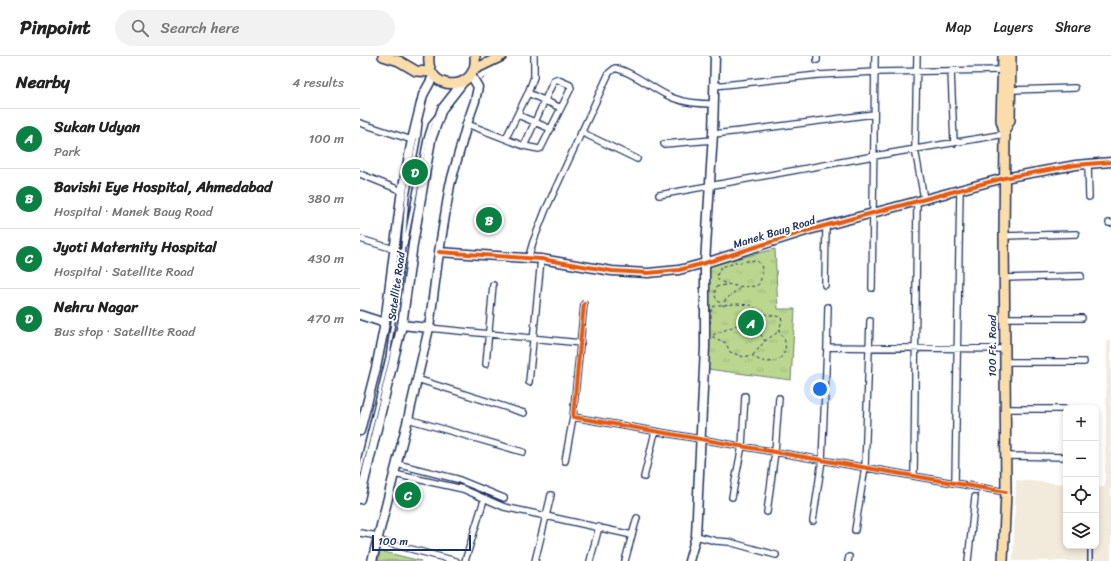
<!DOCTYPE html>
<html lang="en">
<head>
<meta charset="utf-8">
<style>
	body { margin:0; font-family:Sriracha,sans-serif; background:#f2f2f2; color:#222 }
	.controls { position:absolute; right:12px; bottom:12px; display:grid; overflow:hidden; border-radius:8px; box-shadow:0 2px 6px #0003 }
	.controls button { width:36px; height:36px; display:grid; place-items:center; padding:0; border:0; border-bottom:1px solid #e0e0e0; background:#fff; color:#222; font:20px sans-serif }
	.scale { position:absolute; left:12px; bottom:10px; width:99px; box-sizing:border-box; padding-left:4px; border:2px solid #1b2f5e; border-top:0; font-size:11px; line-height:14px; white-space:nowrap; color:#1b2f5e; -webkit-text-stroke:3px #fff; paint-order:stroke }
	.you { position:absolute; left:460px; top:333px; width:14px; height:14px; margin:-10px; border:3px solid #fff; border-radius:50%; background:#1a73e8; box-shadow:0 0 0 6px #1a73e833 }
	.badge { display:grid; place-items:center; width:26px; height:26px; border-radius:50%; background:#0b8043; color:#fff; font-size:13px; font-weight:700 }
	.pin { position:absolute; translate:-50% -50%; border:2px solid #fff; box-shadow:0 1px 4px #0006 }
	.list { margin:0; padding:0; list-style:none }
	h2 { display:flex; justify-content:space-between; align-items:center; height:52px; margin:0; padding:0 16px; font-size:17px }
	h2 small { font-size:13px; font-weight:400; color:#767676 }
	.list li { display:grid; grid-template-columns:26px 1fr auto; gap:12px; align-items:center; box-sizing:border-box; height:60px; padding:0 16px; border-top:1px solid #e0e0e0 }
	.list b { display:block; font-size:15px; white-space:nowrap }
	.list p { margin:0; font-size:13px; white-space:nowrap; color:#767676 }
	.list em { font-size:13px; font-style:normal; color:#767676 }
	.icon { flex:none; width:22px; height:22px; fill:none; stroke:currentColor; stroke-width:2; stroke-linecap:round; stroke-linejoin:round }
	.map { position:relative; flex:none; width:751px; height:505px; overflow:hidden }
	header { display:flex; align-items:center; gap:24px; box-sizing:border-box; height:56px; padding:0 20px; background:#fff; border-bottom:1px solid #e0e0e0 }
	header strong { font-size:19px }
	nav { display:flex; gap:22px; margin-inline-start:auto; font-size:14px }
	.search { width:280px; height:36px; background:#f2f2f2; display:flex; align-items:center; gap:10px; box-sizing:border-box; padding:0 14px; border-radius:22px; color:#767676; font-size:15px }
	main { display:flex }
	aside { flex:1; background:#fff }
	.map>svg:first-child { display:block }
	.built { fill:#f2eadb }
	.green { fill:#bbd68e; stroke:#6b8276 }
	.park { fill:url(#park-tufts); stroke:#6b8276 }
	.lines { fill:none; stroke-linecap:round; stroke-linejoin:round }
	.lane-casing { stroke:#1b2f5e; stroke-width:6 }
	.street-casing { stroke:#1b2f5e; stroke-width:8 }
	.secondary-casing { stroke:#1b2f5e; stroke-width:11 }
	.primary-casing { stroke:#1b2f5e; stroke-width:12 }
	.path { stroke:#1b2f5e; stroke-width:1; stroke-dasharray:3 3; stroke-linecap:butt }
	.lane { stroke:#fff; stroke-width:3 }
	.street { stroke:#fff; stroke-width:5.5 }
	.secondary { stroke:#fff; stroke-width:8 }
	.primary { stroke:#faddab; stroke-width:9 }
	.cycleway-casing { stroke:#fff; stroke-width:6 }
	.cycleway { stroke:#e8590c; stroke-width:4 }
	.labels { text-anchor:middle; stroke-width:4; stroke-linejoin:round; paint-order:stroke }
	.street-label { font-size:11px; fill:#1b2f5e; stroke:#fff }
</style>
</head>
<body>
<header>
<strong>Pinpoint</strong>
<div class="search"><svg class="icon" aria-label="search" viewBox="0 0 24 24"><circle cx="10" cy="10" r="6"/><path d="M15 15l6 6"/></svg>Search here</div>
<nav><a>Map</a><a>Layers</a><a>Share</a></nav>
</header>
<main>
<aside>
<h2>Nearby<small>4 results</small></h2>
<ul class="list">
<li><span class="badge">A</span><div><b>Sukan Udyan</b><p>Park</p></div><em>100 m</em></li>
<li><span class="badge">B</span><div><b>Bavishi Eye Hospital, Ahmedabad</b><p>Hospital · Manek Baug Road</p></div><em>380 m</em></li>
<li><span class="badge">C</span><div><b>Jyoti Maternity Hospital</b><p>Hospital · Satellite Road</p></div><em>430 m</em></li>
<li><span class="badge">D</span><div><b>Nehru Nagar</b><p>Bus stop · Satellite Road</p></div><em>470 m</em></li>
</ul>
</aside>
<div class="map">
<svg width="751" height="505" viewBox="0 0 751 505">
	<defs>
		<pattern id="park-tufts" width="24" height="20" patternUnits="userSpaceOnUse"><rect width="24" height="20" fill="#bbd68e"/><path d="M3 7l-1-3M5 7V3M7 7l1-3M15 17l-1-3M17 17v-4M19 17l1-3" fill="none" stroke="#a0b87d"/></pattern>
	</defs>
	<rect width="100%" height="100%" fill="#fff"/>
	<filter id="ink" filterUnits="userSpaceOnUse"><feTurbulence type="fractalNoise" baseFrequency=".025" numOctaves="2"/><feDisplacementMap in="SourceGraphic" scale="8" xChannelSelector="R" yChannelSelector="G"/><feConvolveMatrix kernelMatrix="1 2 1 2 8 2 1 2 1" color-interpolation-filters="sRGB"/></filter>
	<g filter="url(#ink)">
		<path class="built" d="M 747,285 L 751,285 L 751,505 L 653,505 L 656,424 L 706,428 L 706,490 L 736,490 L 736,431 L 745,431 Z"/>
		<path class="green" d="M 20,495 L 61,505 L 18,505 Z"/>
		<path class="park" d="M 415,193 L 418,253 L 435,253 L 431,324 L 347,313 L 348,210 Z"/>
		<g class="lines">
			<g class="lane-casing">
				<path id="lane" d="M 45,189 L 66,83 L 71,67 L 76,61
					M 0,416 L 28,301 L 42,203 L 47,141 L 58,84 L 60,67
					M 730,505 L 730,490"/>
			</g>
			<g class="street-casing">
				<path id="street" d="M 457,0 L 457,4
					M 557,0 L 555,93 L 564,143
					M 591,15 L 594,87
					M 354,30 L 458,19 L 515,16 L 642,14
					M 651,34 L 715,32
					M 168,37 L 201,52
					M 158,59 L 191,73
					M 0,67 L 52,84
					M 107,68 L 164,90 L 179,93 L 181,92 L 211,32 L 210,29 L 196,23 L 194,24 L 164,90
					M 221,76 L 277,103
					M 353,78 L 381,75 L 514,58
					M 146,82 L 168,37 L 174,21 L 174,0
					M 304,88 L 353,84
					M 728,108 L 729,141
					M 0,118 L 42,135
					M 299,139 L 514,100 L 645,78
					M 749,167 L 751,167
					M 644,180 L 716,178
					M 0,183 L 34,193
					M 168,203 L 173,186 L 186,153 L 249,17 L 255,12 C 276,17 293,34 313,42 C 326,47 340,48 354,48
					M 644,222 L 721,220
					M 465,229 L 466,170
					M 512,232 L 515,0
					M 224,248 L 213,361 L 646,436
					M 644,262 L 722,262
					M 69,272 L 221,287
					M 467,291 L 644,293
					M 644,306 L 724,306
					M 126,308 L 133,229
					M 57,323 L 164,357
					M 169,326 L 181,203
					M 644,353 L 706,353
					M 48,363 L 163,396
					M 645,400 L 706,401
					M 205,405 L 213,361
					M 37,408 L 97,423 L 144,442
					M 34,418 L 103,433 L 144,451 L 186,460 L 191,439
					M 554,420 L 557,145
					M 284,421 L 295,376
					M 595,427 L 600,134
					M 372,441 L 382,390 L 385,340
					M 407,456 L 415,396 L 419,342
					M 453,465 L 462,404 L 467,291 L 468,251
					M 495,474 L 505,411 L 510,265
					M 0,477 L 18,480
					M 272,479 L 277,462
					M 336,480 L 356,485 L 369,486 L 416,499
					M 17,484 L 96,505
					M 105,505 L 123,447
					M 175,505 L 186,460 L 272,479 L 265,505
					M 230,505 L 239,471
					M 488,505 L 489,501
					M 608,505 L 615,441"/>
			</g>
			<g class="secondary-casing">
				<path id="secondary" d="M 79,196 L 181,203 L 252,215 L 288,217 L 319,214 L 345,207 L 449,174 L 644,122 L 716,109 L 751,106
					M 0,259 L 25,267
					M 42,269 L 69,272 L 79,196 L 90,129 L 107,68 L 115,45 L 118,31 L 111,19
					M 0,375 L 16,312 L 25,267 L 41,141 L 52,84 L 63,39 L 74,19
					M 0,443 L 42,269 L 53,188 L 71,84 L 82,53 L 104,25
					M 12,505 L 48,363 L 69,272
					M 329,505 L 336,480 L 345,291 L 345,207 L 353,78 L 355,0"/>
			</g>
			<g class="primary-casing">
				<path id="primary" d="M 23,0 L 39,5 L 56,15 L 71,16
					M 69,0 C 65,37 119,37 115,0
					M 643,0 L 641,64 L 645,78 L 644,180 L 646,436 L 643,505
					M 115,13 L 142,0
					M 645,74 L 650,64 L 651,0"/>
			</g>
			<path class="path" d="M 122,24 L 125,20
				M 375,205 L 376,207 C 386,206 401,199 402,214 C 402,221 401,225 397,230 C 383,231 370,231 358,224 L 357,219 L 361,211 L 376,207
				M 365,229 L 356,231 C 353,240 356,245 364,250 L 365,244 L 381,231
				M 377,248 L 391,249 L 400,257 L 421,261 L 422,264 L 419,275 C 421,278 425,283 425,286 C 429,306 405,312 392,299 L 384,301 L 370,296 L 366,287 L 351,280 L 348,276 L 351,264 L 351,252 L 357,249 Z
				M 391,263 L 405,285
				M 353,279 L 391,263 L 399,257
				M 393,299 L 405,285 L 418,276"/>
			<use href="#lane" class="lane"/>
			<use href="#street" class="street"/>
			<use href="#secondary" class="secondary"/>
			<use href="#primary" class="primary"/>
			<g class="cycleway-casing">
				<path id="cycleway" d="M 79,196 L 181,203 L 252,215 L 288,217 L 319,214 L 345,207 L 449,174 L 644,122 L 716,109 L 751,106
					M 224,248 L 213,361 L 646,436"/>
			</g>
			<use href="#cycleway" class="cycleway"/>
		</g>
	</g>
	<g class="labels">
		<g class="street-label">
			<text transform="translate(414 176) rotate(-17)" y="4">Manek Baug Road</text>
			<text transform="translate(36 230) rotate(-82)" y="4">Satellite Road</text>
			<text transform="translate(632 290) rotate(-90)" y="4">100 Ft. Road</text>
		</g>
	</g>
</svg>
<div class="controls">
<button>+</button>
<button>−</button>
<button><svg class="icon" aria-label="locate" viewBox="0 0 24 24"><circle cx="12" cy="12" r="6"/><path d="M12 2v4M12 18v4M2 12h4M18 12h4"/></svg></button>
<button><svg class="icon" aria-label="layers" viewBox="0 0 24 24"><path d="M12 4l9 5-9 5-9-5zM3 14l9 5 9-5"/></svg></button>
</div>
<div class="scale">100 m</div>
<div class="you"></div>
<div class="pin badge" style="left:391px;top:267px">A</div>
<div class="pin badge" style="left:129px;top:164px">B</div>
<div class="pin badge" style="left:48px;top:439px">C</div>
<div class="pin badge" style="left:55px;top:116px">D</div>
</div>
</main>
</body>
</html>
